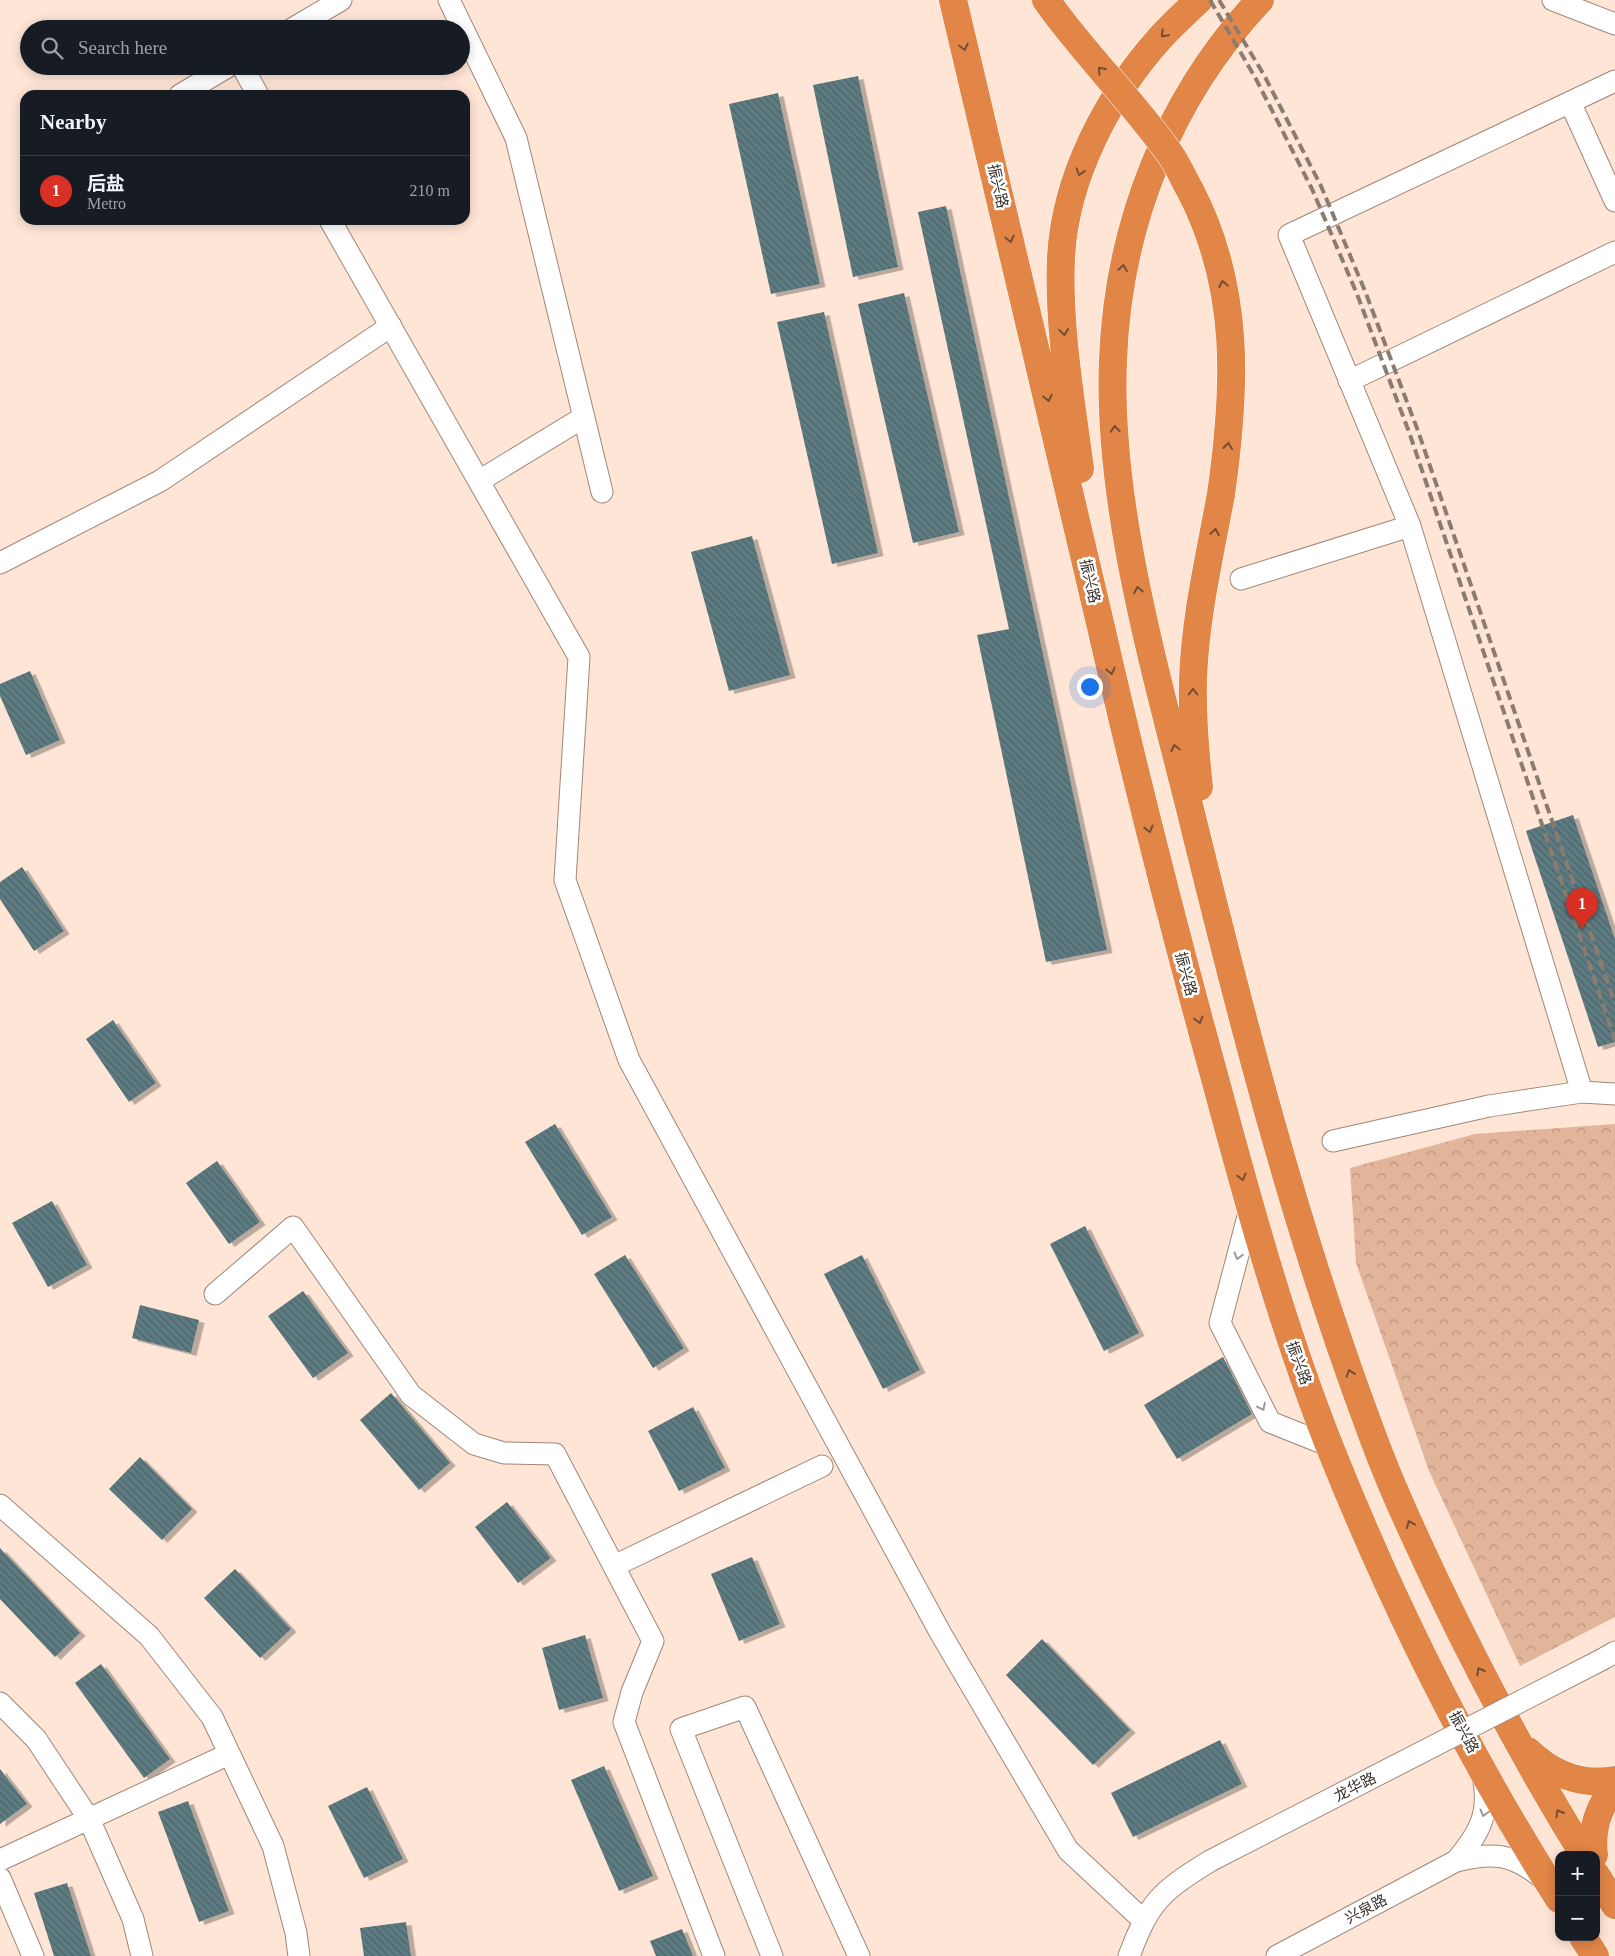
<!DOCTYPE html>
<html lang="en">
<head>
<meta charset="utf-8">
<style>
	body { margin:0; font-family:"Times New Roman","Noto Sans SC",serif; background:#20242c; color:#f1f3f6 }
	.controls { position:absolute; right:15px; bottom:15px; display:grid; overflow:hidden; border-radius:10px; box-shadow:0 2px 12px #0003 }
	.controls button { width:45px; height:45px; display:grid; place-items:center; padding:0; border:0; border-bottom:1px solid #363941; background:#171b24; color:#f1f3f6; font:25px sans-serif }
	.you { position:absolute; left:1089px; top:686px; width:18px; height:18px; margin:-12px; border:4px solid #fff; border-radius:50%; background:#1a73e8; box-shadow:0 0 0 8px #1a73e833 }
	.badge { display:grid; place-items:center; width:32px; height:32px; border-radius:50%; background:#d93025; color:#fff; font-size:16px; font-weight:700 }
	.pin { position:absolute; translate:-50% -41px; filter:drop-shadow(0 1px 2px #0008) }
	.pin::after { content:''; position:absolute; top:26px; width:18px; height:15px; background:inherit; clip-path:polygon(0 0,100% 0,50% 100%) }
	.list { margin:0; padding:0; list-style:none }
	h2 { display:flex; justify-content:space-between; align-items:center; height:65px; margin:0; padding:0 20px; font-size:21px }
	h2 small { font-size:16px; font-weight:400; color:#9ea1a6 }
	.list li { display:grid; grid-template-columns:32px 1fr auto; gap:15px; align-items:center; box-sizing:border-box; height:70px; padding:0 20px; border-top:1px solid #363941 }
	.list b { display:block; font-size:19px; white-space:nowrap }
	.list p { margin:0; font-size:16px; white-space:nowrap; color:#9ea1a6 }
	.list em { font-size:16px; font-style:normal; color:#9ea1a6 }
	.icon { flex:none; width:28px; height:28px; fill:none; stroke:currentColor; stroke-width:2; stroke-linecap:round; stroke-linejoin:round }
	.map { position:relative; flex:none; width:1615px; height:1956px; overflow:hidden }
	.search { position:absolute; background:#171b24; box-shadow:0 2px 12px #0003; left:20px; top:20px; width:450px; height:55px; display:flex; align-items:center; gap:12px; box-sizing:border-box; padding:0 18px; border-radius:28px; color:#9ea1a6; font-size:19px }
	.panel { position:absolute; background:#171b24; box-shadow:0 2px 12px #0003; left:20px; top:90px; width:450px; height:135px; border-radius:15px }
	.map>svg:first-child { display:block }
	.park { fill:url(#park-crowns) }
	.building { fill:url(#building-back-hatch); filter:url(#shadow) }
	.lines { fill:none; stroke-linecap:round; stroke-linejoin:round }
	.minor-casing { stroke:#9f8779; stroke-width:23 }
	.highway-casing { stroke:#fff; stroke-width:29 }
	.minor { stroke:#fff; stroke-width:21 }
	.highway { stroke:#e28648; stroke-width:28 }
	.rail { stroke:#8c7b71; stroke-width:4; stroke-dasharray:10 5; stroke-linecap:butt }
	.minor-bridge-casing { stroke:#9f8779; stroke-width:23; stroke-linecap:butt }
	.highway-bridge-casing { stroke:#fff; stroke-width:29; stroke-linecap:butt }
	.minor-bridge { stroke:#fff; stroke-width:21 }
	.highway-bridge { stroke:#e28648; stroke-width:28 }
	.oneway { stroke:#744d34 }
	.oneway2 { stroke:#9c9794 }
	.labels { text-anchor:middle; stroke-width:5; stroke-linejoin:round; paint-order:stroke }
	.street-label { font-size:15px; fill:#392f29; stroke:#fff }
</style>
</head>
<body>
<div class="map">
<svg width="1615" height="1956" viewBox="0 0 1615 1956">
	<defs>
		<pattern id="park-crowns" width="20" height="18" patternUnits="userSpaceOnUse" patternTransform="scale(1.25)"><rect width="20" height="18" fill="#e2b59a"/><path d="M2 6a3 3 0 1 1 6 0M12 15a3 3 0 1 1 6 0" fill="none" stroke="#b8947e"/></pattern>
		<pattern id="building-back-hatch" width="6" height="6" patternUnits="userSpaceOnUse" patternTransform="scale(1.25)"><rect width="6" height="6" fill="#5d7b81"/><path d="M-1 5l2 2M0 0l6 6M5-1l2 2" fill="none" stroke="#4e656a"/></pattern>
		<filter id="shadow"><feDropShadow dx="5.5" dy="3" stdDeviation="0" flood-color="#0004"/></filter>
	</defs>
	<rect width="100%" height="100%" fill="#ffe5d5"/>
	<path class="park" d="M 1615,1124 L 1615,1617 L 1520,1666 L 1429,1471 L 1356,1263 L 1350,1168 L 1475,1134 Z"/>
	<path class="building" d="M 858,76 L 898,267 L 853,277 L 813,85 Z
		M 778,93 L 820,284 L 771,294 L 729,104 Z
		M 946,206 L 1107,950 L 1046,962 L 977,635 L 1009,629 L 918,212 Z
		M 904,293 L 959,532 L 913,543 L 858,304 Z
		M 824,312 L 878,553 L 832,564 L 777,322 Z
		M 752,536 L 790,675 L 729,691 L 691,552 Z
		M 30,671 L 60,740 L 26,755 L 0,696 L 0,684 Z
		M 1573,815 L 1615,939 L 1615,1042 L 1598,1047 L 1526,831 Z
		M 22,867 L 64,931 L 34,951 L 0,899 L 0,882 Z
		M 113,1020 L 156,1083 L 129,1102 L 86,1039 Z
		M 555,1124 L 612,1217 L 582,1235 L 525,1142 Z
		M 217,1161 L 260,1222 L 229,1244 L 186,1183 Z
		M 52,1201 L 87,1265 L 48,1287 L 12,1223 Z
		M 1085,1226 L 1139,1333 L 1104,1351 L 1050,1244 Z
		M 625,1255 L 684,1348 L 653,1368 L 594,1274 Z
		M 862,1255 L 920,1370 L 883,1389 L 824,1274 Z
		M 303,1291 L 348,1353 L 313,1378 L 268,1316 Z
		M 140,1305 L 199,1320 L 191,1353 L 132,1338 Z
		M 1223,1357 L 1252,1414 L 1177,1459 L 1144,1405 Z
		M 391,1393 L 450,1463 L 419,1490 L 360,1420 Z
		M 693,1407 L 725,1468 L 679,1491 L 648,1431 Z
		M 140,1457 L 192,1509 L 162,1540 L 109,1489 Z
		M 507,1502 L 551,1558 L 518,1583 L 475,1527 Z
		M 0,1548 L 80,1633 L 55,1657 L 0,1599 Z
		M 752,1557 L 780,1624 L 739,1641 L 711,1574 Z
		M 235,1569 L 291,1629 L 260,1658 L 204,1598 Z
		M 585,1635 L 603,1698 L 559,1710 L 542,1648 Z
		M 1042,1639 L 1130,1730 L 1093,1765 L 1006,1675 Z
		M 101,1664 L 170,1759 L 144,1778 L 75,1683 Z
		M 1220,1740 L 1242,1784 L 1133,1837 L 1111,1793 Z
		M 604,1766 L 653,1876 L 619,1891 L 571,1780 Z
		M 0,1769 L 27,1804 L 0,1824 Z
		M 367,1787 L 403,1859 L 364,1878 L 328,1806 Z
		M 188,1801 L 229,1911 L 199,1922 L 158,1812 Z
		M 67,1883 L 91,1956 L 54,1956 L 34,1893 Z
		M 406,1922 L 411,1956 L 364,1956 L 360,1928 Z
		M 682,1929 L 693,1956 L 656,1956 L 650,1941 Z"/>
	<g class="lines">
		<g class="minor-casing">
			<path id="minor" d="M 449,0 L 516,138 L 602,492
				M 1553,0 L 1615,24
				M 292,29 L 341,0
				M 242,66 L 258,95
				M 180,95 L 229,66
				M 1570,102 L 1615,201
				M 330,220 L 579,657 L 565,880 L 629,1060 L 941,1634 L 1068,1850 L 1143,1920
				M 1349,381 L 1615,252
				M 479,481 L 584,417
				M 0,563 L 160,481 L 391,326
				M 1241,579 L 1410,526
				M 1582,1092 L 1410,526 L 1289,235 L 1615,81
				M 1333,1141 L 1489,1106 L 1582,1092 L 1615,1094
				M 1250,1209 L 1220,1323 L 1270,1422 L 1330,1446
				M 215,1294 L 293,1227 L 411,1395 L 474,1444 L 504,1453 L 555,1454 L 653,1641 L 632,1692 L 624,1722 L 714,1956
				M 0,1505 L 149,1636 L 212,1717 L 273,1846 L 296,1933 L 299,1956
				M 614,1566 L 822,1466
				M 1603,1659 L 1615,1652
				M 0,1703 L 36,1739 L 89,1819 L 133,1919 L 142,1956
				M 0,1860 L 229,1754
				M 1456,1861 C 1479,1834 1491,1813 1483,1776
				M 0,1878 L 33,1956
				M 772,1956 L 681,1729 L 745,1707 L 859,1956
				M 1129,1956 C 1150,1901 1160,1892 1210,1861
				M 1277,1956 L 1456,1861 C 1492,1852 1513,1853 1543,1879"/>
		</g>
		<g class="highway-casing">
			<path id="highway" d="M 953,0 C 1003,209 1053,418 1101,627 C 1136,781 1175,933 1217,1086 C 1250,1209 1284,1332 1331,1450 C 1393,1605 1469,1758 1559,1899
				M 1260,0 C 1168,98 1118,226 1113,360 C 1107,505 1155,668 1190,809 C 1241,1017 1295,1229 1370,1429 C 1389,1482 1413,1533 1437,1584 C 1481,1676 1530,1768 1584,1855
				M 1080,469 C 1071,399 1058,328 1061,258 C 1065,177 1108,96 1161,37 C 1173,24 1186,12 1199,0
				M 1199,787 C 1195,751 1192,716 1193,680 C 1195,617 1210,555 1221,494
				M 1528,1751 C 1552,1774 1582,1786 1615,1780
				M 1594,1855 C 1591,1828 1598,1807 1615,1787
				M 1596,1875 L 1615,1905
				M 1583,1937 L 1595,1956"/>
		</g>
		<use href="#minor" class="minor"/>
		<use href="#highway" class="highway"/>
		<path class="rail" d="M 1210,0 L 1256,79 L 1312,189 L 1357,294 L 1409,432 L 1615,1040
			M 1219,0 L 1264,75 L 1321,186 L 1365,291 L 1418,431 L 1615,1004"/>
		<g class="minor-bridge-casing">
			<path id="minor-bridge" d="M 1210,1861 L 1603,1659"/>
		</g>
		<g class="highway-bridge-casing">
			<path id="highway-bridge" d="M 1046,0 C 1084,54 1132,100 1170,154 C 1178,165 1183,178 1190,190 C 1241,288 1236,389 1221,494"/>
		</g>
		<use href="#minor-bridge" class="minor-bridge"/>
		<use href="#highway-bridge" class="highway-bridge"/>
	</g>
	<defs><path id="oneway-chevron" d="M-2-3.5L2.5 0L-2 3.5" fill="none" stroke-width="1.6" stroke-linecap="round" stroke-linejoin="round" transform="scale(1.25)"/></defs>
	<g class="oneway">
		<use href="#oneway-chevron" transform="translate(1164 34) rotate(134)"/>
		<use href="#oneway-chevron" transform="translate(964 47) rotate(77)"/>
		<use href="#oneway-chevron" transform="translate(1101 70) rotate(-132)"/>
		<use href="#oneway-chevron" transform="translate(1080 172) rotate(107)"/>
		<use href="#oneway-chevron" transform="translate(1010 239) rotate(77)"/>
		<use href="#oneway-chevron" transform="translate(1123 268) rotate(-81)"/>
		<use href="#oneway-chevron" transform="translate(1223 284) rotate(-101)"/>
		<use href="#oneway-chevron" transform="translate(1064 332) rotate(84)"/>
		<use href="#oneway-chevron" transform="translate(1048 398) rotate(77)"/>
		<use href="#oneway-chevron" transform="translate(1115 429) rotate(-94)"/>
		<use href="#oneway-chevron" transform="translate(1228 446) rotate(-83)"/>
		<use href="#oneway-chevron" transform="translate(1215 532) rotate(-80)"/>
		<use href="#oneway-chevron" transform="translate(1138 590) rotate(-101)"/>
		<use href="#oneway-chevron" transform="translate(1111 671) rotate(77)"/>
		<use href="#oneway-chevron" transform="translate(1193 692) rotate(-90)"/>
		<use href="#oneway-chevron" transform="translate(1175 748) rotate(-103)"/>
		<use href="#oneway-chevron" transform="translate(1149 829) rotate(76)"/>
		<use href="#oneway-chevron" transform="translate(1199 1020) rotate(75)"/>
		<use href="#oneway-chevron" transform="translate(1242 1177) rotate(75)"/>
		<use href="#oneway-chevron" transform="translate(1350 1373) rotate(-109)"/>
		<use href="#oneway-chevron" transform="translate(1410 1524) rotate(-113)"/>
		<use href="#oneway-chevron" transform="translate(1480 1671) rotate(-118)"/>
		<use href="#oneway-chevron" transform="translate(1559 1813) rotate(-120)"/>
	</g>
	<g class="oneway2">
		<use href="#oneway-chevron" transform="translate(1238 1256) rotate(105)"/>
		<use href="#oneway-chevron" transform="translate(1262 1407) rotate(64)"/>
		<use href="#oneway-chevron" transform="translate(1484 1813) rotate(105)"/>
	</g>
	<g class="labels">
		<g class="street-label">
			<text transform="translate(998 186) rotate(77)" y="5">振兴路</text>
			<text transform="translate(1090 581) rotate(77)" y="5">振兴路</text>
			<text transform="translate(1186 974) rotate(75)" y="5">振兴路</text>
			<text transform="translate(1299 1363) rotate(70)" y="5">振兴路</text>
			<text transform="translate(1464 1732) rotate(62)" y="5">振兴路</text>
			<text transform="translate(1355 1787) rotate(-27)" y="5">龙华路</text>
			<text transform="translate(1366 1909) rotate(-28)" y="5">兴泉路</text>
		</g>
	</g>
</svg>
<div class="controls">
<button>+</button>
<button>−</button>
</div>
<div class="you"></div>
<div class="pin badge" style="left:1582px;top:929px">1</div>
<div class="search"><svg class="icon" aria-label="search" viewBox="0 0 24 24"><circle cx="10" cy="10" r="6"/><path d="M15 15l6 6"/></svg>Search here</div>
<section class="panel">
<h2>Nearby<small></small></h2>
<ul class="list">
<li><span class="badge">1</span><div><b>后盐</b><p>Metro</p></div><em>210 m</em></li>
</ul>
</section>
</div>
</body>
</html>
